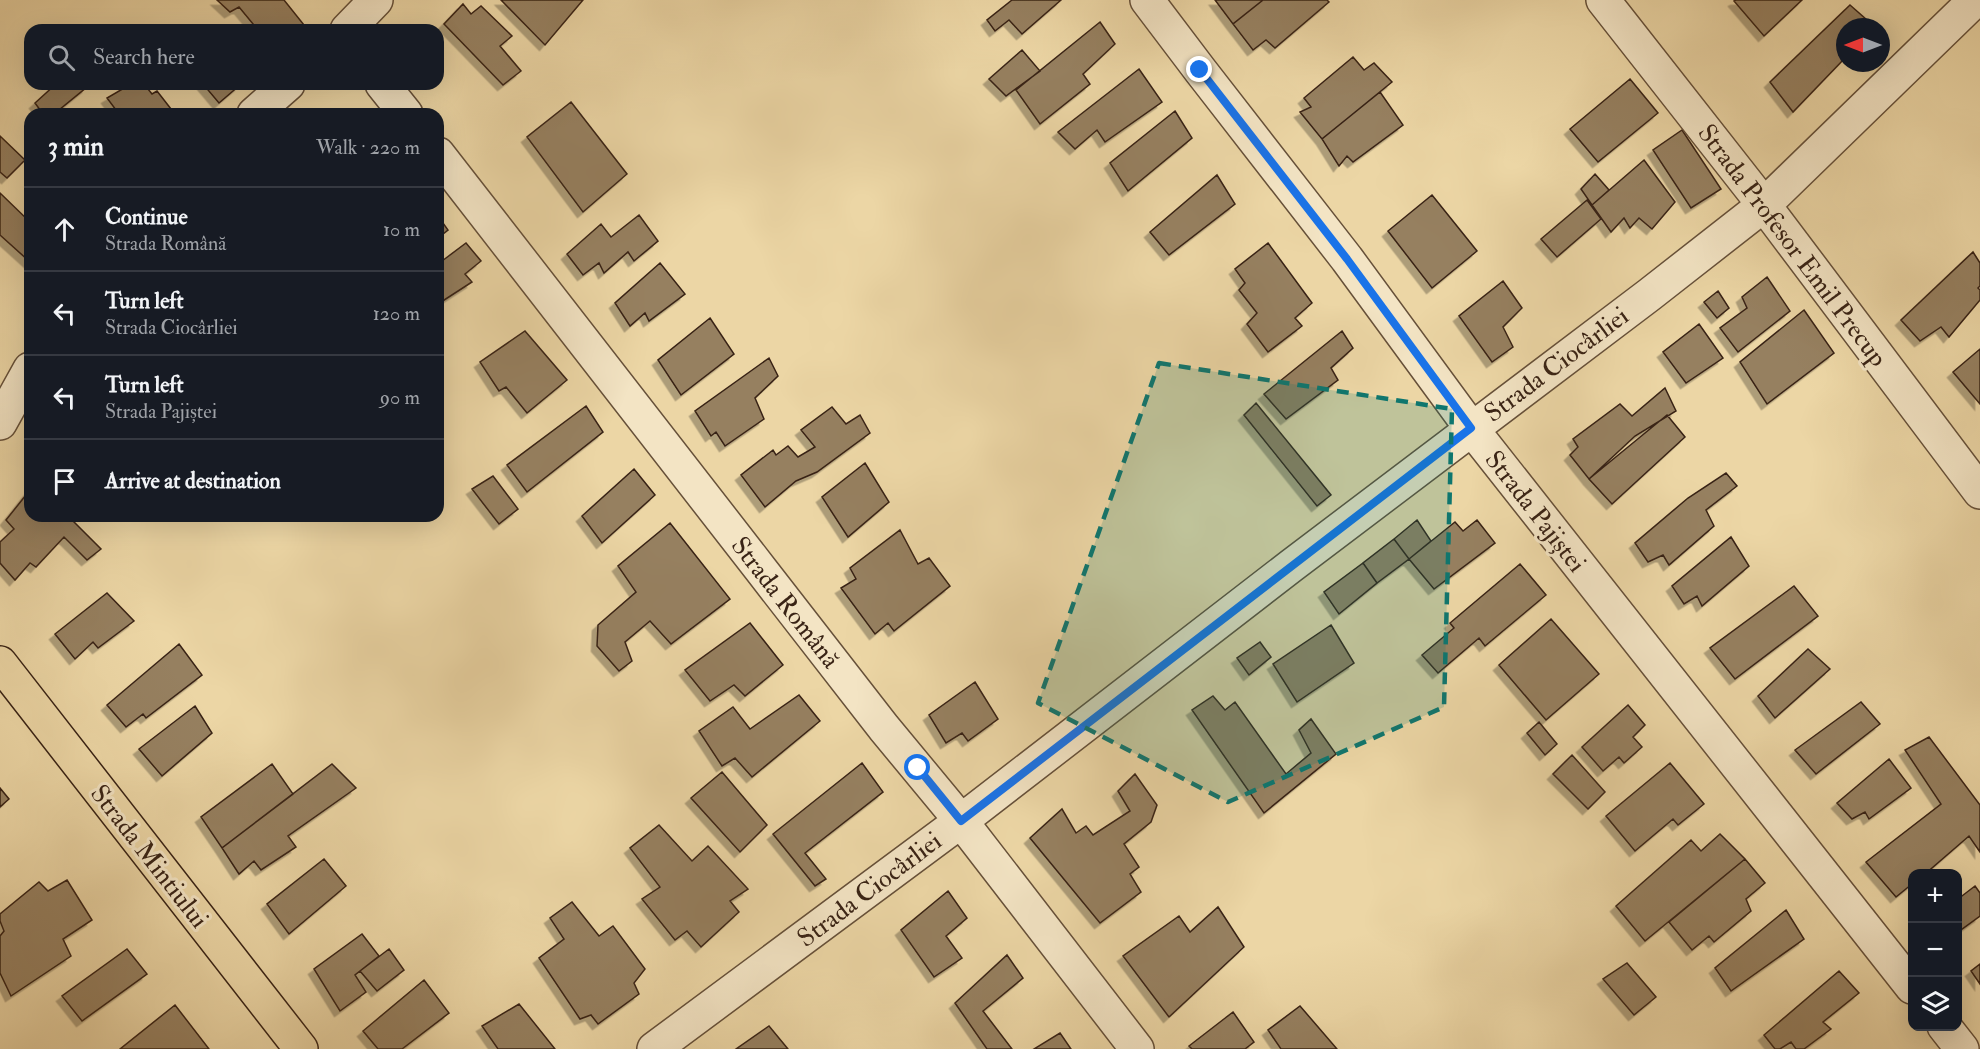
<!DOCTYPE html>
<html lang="en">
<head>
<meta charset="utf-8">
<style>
	body { margin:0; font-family:"IM FELL Double Pica",serif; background:#242831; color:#f1f3f6 }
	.controls { position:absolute; right:18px; bottom:18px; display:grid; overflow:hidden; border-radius:12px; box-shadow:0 6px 24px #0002 }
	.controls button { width:54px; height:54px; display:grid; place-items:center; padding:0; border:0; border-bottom:2px solid #363941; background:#171b24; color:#f1f3f6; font:30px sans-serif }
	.compass { position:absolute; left:1836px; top:18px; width:54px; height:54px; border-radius:50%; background:#171b24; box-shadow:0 6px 24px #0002; rotate:270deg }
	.stop { position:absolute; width:18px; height:18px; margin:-14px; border:4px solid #1a73e8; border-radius:50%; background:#fff }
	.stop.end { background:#1a73e8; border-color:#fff; box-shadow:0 2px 6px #0008 }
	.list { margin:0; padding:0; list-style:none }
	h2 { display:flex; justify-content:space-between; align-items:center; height:78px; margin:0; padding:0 24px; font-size:26px }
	h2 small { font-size:20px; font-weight:400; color:#9ea1a6 }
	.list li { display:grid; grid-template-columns:39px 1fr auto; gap:18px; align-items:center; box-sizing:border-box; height:84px; padding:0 24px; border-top:2px solid #363941 }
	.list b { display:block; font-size:22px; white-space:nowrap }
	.list p { margin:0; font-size:20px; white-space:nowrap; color:#9ea1a6 }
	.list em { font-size:20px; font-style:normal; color:#9ea1a6 }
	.icon { flex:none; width:33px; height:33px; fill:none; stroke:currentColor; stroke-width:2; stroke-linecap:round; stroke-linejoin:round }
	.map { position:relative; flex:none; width:1980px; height:1049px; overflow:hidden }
	.search { position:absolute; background:#171b24; box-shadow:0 6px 24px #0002; left:24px; top:24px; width:420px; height:66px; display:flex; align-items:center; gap:15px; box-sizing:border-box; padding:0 21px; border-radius:18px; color:#9ea1a6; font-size:22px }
	.panel { position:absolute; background:#171b24; box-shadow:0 6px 24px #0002; left:24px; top:108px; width:420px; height:414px; border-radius:18px }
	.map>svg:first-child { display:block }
	.building { fill:#968060; stroke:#392315; stroke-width:1.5; filter:url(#shadow) }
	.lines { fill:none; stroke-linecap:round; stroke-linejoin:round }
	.minor-casing { stroke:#665039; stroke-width:36 }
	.major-casing { stroke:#392315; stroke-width:36 }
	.minor { stroke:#f3e4c4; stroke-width:33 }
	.major { stroke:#ecd6a5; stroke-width:33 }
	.route { stroke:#1a73e8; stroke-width:8 }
	.marked { fill:#0f766e; fill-opacity:0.2; stroke:#0f766e; stroke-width:4.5; stroke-dasharray:12 8; stroke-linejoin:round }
	.labels { text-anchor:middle; stroke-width:6; stroke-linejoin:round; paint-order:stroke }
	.street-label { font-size:26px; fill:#392315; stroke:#f3e4c4 }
</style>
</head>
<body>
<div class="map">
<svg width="1980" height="1049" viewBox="0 0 1980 1049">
	<defs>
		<filter id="shadow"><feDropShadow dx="-5.5" dy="5.5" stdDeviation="0" flood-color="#0004"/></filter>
	</defs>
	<rect width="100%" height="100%" fill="#ecd6a5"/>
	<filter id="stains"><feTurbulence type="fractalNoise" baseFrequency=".00333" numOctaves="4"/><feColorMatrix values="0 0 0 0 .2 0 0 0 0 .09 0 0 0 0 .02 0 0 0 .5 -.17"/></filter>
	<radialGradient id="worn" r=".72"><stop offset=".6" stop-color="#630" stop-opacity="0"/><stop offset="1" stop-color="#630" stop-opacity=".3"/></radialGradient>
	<path class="building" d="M 217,0 L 284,0 L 308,30 L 258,30 L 239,7 L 230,12 Z
		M 501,0 L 583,0 L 545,45 Z
		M 1012,0 L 1061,0 L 1022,34 L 1009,20 L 995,31 L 987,20 Z
		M 1215,0 L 1263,0 L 1233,24 Z
		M 1263,0 L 1327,0 L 1329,2 L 1275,48 L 1266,40 L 1253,50 L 1233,24 Z
		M 1736,0 L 1802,0 L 1764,36 L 1734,1 Z
		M 463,4 L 471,14 L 481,6 L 512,36 L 500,46 L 521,71 L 503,85 L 444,24 Z
		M 1850,5 L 1875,27 L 1845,27 L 1845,58 L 1793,112 L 1770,82 Z
		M 1100,22 L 1115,44 L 1083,74 L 1090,84 L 1040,124 L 1016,90 Z
		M 1022,50 L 1040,71 L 1006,96 L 989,79 Z
		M 1353,57 L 1364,70 L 1374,63 L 1392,82 L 1322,139 L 1300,112 L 1311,107 L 1304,98 Z
		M 1139,69 L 1162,102 L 1105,142 L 1097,130 L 1075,149 L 1058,132 Z
		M 1630,79 L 1658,113 L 1598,162 L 1570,129 Z
		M 56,84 L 85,84 L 87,87 L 54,114 L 43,114 L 35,103 Z
		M 131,84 L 144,84 L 152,94 L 157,91 L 171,109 L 166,114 L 119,114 L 107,98 Z
		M 203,84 L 238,84 L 240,85 L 219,103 Z
		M 1380,92 L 1403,125 L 1353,162 L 1347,156 L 1339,166 L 1322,139 Z
		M 571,102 L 627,174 L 583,212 L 527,137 Z
		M 1175,111 L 1192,138 L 1128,191 L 1110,163 Z
		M 1682,130 L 1721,189 L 1691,208 L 1653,150 Z
		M 0,136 L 25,160 L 7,178 L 0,172 Z
		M 1644,160 L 1675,202 L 1652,229 L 1639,218 L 1630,228 L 1624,218 L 1611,232 L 1592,205 Z
		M 1595,174 L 1609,190 L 1592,205 L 1581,189 Z
		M 1217,175 L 1235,204 L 1169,255 L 1150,232 Z
		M 0,193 L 30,222 L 30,262 L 0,235 Z
		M 1432,195 L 1477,251 L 1432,288 L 1388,231 Z
		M 1587,200 L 1601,219 L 1557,257 L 1541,239 Z
		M 639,215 L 658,241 L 634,261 L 628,252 L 604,273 L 599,263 L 583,275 L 567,254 L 601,224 L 611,237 Z
		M 438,216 L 448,230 L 438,238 Z
		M 466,243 L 481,261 L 465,274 L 472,282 L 438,304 L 438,264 Z
		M 1268,243 L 1312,303 L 1295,318 L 1302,326 L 1268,352 L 1247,324 L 1257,313 L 1239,290 L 1245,283 L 1235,269 Z
		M 1973,252 L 1980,263 L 1980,286 L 1978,288 L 1980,290 L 1980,300 L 1949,337 L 1941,327 L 1920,341 L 1901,320 Z
		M 660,263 L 685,294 L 649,321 L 645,313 L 630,326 L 615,303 Z
		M 1767,277 L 1790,311 L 1738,352 L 1720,328 L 1747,308 L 1742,297 Z
		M 1503,281 L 1522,308 L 1503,327 L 1513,347 L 1492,362 L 1459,316 Z
		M 1718,291 L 1729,308 L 1717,318 L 1704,302 Z
		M 1804,310 L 1834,353 L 1767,404 L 1740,362 Z
		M 710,318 L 734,354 L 681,395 L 658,360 Z
		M 1699,324 L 1723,358 L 1686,383 L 1663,352 Z
		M 525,331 L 567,380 L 527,413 L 506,387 L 499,391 L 480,362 Z
		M 1342,331 L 1353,348 L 1331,368 L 1338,380 L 1286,419 L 1264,394 Z
		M 1980,349 L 1980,404 L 1953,372 Z
		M 769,358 L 778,376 L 755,398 L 764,419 L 725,446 L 716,432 L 711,436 L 695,411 Z
		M 1665,388 L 1676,411 L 1635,436 L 1589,479 L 1570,455 L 1578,447 L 1573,439 L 1620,404 L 1632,416 Z
		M 1256,403 L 1331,495 L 1317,506 L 1244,415 Z
		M 586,406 L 603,432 L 527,492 L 507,465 Z
		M 832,407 L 846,424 L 860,415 L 870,433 L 817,472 L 796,481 L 765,507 L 741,475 L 773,450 L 776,455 L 788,446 L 798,457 L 815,447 L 801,430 Z
		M 1667,415 L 1685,437 L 1612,504 L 1589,479 Z
		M 865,463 L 889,502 L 848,537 L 822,497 Z
		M 634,469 L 655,495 L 602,543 L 582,516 Z
		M 1726,473 L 1737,486 L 1706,510 L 1714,526 L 1669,565 L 1663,555 L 1648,562 L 1635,543 L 1688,498 Z
		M 493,476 L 518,509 L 499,524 L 472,489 Z
		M 30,490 L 30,516 L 68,516 L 101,549 L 87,560 L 64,537 L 36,567 L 30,563 L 15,580 L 0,563 L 0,542 L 14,529 L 6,520 Z
		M 1417,520 L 1431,541 L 1409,559 L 1394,539 Z
		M 1477,520 L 1495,543 L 1434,589 L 1409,559 L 1455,522 L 1463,531 Z
		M 670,523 L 730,599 L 671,644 L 650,621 L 625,642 L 632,661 L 619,671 L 597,646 L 598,625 L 636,592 L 618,566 Z
		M 900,530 L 918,564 L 929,558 L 950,586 L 894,631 L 888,623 L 875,634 L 841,588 L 856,579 L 850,568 Z
		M 1731,537 L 1749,566 L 1702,606 L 1697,596 L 1684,604 L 1672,586 Z
		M 1394,539 L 1409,559 L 1377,583 L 1363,563 Z
		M 1363,563 L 1377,583 L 1339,614 L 1324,592 Z
		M 1520,564 L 1546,595 L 1485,646 L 1479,638 L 1438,673 L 1422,655 L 1454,628 L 1450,623 Z
		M 1794,586 L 1818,616 L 1735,679 L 1710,648 Z
		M 107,593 L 134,621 L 98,648 L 93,642 L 75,659 L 55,634 Z
		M 1551,619 L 1599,674 L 1546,720 L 1499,665 Z
		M 750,623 L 783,665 L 745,696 L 734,685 L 710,701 L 685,670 Z
		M 1331,625 L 1354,663 L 1297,702 L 1273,664 Z
		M 1260,642 L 1271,657 L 1249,675 L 1237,658 Z
		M 179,644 L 202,675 L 146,718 L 143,714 L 126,727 L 107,705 Z
		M 1808,649 L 1830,669 L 1775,718 L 1758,696 Z
		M 975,682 L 998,719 L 968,741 L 962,733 L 946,743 L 929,715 Z
		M 799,695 L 820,721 L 752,777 L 735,758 L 722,766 L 699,731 L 733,707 L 750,729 Z
		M 1213,696 L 1225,710 L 1235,702 L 1286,774 L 1311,753 L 1299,730 L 1311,719 L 1336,754 L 1264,813 L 1192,710 Z
		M 1861,702 L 1880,724 L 1816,774 L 1795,750 Z
		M 1628,705 L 1645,725 L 1633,737 L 1642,747 L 1624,763 L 1619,757 L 1603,771 L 1582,747 Z
		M 195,706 L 212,733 L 162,776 L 139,749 Z
		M 1539,722 L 1557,744 L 1545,755 L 1527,733 Z
		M 1929,737 L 1980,805 L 1980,852 L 1969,836 L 1925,874 L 1912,874 L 1912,884 L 1896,897 L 1866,862 L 1941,804 L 1905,750 Z
		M 1572,755 L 1605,792 L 1588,809 L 1553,774 Z
		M 1889,759 L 1911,788 L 1869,819 L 1865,812 L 1852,819 L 1837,803 Z
		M 862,763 L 883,792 L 805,853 L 826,879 L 815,886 L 773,834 Z
		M 1670,763 L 1704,804 L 1678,825 L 1673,819 L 1635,851 L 1606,816 Z
		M 272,764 L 293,794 L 222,848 L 201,817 Z
		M 332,764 L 356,788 L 288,836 L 296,847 L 261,870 L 254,861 L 239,874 L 222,848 Z
		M 722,772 L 767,825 L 740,852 L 691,798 Z
		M 1135,774 L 1157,805 L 1151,822 L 1124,844 L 1139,867 L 1130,874 L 1141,892 L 1100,923 L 1030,838 L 1062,809 L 1076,833 L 1086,826 L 1093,835 L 1130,811 L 1118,791 Z
		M 0,788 L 9,799 L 0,807 Z
		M 659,825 L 692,861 L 708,846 L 748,889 L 730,901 L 739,912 L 701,947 L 687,931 L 675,940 L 642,899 L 660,887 L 630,848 Z
		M 1720,834 L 1745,859 L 1645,941 L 1616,906 L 1691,840 L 1701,851 Z
		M 324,859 L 346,886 L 289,934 L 267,904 Z
		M 1745,859 L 1765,883 L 1746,899 L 1751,911 L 1714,942 L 1709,936 L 1692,950 L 1669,922 Z
		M 67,880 L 92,920 L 63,939 L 71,956 L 11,996 L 0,973 L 0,936 L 4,931 L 0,921 L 0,914 L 39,882 L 48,891 Z
		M 1975,886 L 1980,893 L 1980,916 L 1958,932 L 1958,899 Z
		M 948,891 L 967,918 L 946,936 L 962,958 L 934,977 L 901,930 Z
		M 572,902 L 599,936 L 613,926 L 645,969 L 634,983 L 639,994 L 598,1024 L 591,1015 L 580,1019 L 539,958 L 564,939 L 550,918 Z
		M 1218,907 L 1244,947 L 1169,1017 L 1123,956 L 1179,916 L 1190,932 Z
		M 1786,910 L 1804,939 L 1731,991 L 1715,968 Z
		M 362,934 L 379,956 L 355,975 L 366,992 L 340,1011 L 314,969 Z
		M 127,949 L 147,974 L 82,1021 L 62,996 Z
		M 389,949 L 404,970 L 377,991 L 360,971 Z
		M 1007,955 L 1023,978 L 983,1011 L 1012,1049 L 987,1049 L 955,1003 Z
		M 1627,963 L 1656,997 L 1634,1015 L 1603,979 Z
		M 1980,964 L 1980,984 L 1971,971 Z
		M 1839,971 L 1859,993 L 1823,1022 L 1831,1029 L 1804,1049 L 1796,1049 L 1791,1042 L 1780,1049 L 1775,1049 L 1764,1035 Z
		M 424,980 L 449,1013 L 402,1049 L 378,1049 L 363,1031 Z
		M 519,1004 L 555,1049 L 498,1049 L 482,1026 Z
		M 175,1005 L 209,1049 L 120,1049 Z
		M 1300,1006 L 1337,1049 L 1281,1049 L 1268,1030 Z
		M 1233,1012 L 1254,1042 L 1245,1049 L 1192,1049 L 1189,1046 Z
		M 769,1026 L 788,1049 L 736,1049 Z
		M 1060,1033 L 1071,1049 L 1034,1049 Z"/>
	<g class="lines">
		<g class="minor-casing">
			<path id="minor" d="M 1147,0 L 1200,70 L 1347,259 L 1471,428 L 1912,987
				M 1603,0 L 1764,205 L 1980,492
				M 347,30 L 376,0
				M 382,84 L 406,114
				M 254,114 L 288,84
				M 438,154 L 762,571 L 884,728 L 961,821 L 1137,1049
				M 0,423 L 30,369
				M 1944,1026 L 1962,1049
				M 654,1049 L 961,821 L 1291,566 L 1649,295 L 1764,205 L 1975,0"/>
		</g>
		<g class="major-casing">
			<path id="major" d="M 0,663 L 301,1049"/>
		</g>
		<use href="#minor" class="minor"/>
		<use href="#major" class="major"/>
	</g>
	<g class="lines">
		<path class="route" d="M 918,768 L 961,821 L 1471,428 L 1347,259 L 1200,70"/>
	</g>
	<path class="marked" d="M 1159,363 L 1452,409 L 1444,707 L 1228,802 L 1038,703 Z"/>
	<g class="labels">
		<g class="street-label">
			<text transform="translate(1793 245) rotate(53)" y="9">Strada Profesor Emil Precup</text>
			<text transform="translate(1556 364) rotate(-37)" y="9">Strada Ciocârliei</text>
			<text transform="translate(1536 511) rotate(52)" y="9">Strada Pajiștei</text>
			<text transform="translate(786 602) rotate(52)" y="9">Strada Română</text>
			<text transform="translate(150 856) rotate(52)" y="9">Strada Mintiului</text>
			<text transform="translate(869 889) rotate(-37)" y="9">Strada Ciocârliei</text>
		</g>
	</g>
	<rect width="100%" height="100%" filter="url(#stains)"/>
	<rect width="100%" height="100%" fill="url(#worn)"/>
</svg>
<div class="controls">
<button>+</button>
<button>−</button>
<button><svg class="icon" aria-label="layers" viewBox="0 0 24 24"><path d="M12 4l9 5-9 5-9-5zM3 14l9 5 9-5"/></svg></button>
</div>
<svg class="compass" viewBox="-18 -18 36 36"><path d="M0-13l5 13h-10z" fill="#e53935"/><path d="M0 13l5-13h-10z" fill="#9ea1a6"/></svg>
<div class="stop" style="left:918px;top:768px"></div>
<div class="stop end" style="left:1200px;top:70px"></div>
<div class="search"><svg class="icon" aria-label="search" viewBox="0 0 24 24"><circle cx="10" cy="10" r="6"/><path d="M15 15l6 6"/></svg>Search here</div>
<section class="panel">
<h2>3 min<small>Walk · 220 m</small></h2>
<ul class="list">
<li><svg class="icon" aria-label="ahead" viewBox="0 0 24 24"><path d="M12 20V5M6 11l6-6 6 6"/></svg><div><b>Continue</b><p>Strada Română</p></div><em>10 m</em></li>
<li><svg class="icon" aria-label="left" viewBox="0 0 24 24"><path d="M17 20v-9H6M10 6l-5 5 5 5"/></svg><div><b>Turn left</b><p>Strada Ciocârliei</p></div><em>120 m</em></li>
<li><svg class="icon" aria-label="left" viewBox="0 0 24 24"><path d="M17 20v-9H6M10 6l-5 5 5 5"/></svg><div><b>Turn left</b><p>Strada Pajiștei</p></div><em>90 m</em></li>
<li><svg class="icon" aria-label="arrive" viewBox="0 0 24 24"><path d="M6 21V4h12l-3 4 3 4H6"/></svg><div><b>Arrive at destination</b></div></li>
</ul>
</section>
</div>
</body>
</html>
